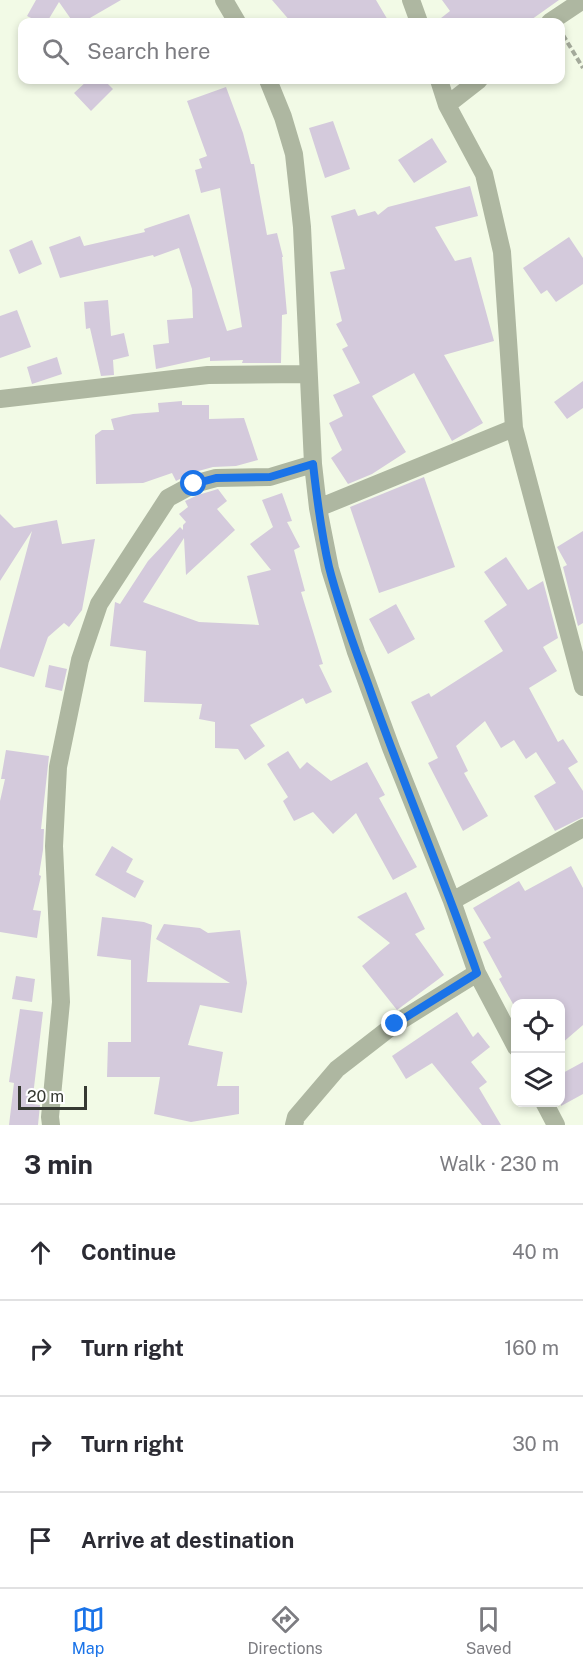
<!DOCTYPE html>
<html lang="en">
<head>
<meta charset="utf-8">
<style>
	body { margin:0; font-family:"Public Sans",sans-serif; background:#f7f7f7; color:#2b2b33 }
	.controls { position:absolute; right:18px; bottom:18px; display:grid; overflow:hidden; border-radius:12px; box-shadow:0 3px 9px #0003 }
	.controls button { width:54px; height:54px; display:grid; place-items:center; padding:0; border:0; border-bottom:2px solid #e1e1e2; background:#fff; color:#2b2b33; font:30px sans-serif }
	.scale { position:absolute; left:18px; bottom:15px; width:69px; box-sizing:border-box; padding-left:6px; border:3px solid #363932; border-top:0; font-size:16px; line-height:21px; white-space:nowrap; color:#363932; -webkit-text-stroke:4px #fff; paint-order:stroke }
	.stop { position:absolute; width:18px; height:18px; margin:-14px; border:4px solid #1a73e8; border-radius:50%; background:#fff }
	.stop.end { background:#1a73e8; border-color:#fff; box-shadow:0 2px 6px #0008 }
	.list { margin:0; padding:0; list-style:none }
	h2 { display:flex; justify-content:space-between; align-items:center; height:78px; margin:0; padding:0 24px; font-size:26px }
	h2 small { font-size:20px; font-weight:400; color:#7c7c81 }
	.list li { display:grid; grid-template-columns:39px 1fr auto; gap:18px; align-items:center; box-sizing:border-box; height:96px; padding:0 24px; border-top:2px solid #e1e1e2 }
	.list b { display:block; font-size:22px; white-space:nowrap }
	.list em { font-size:20px; font-style:normal; color:#7c7c81 }
	.icon { flex:none; width:33px; height:33px; fill:none; stroke:currentColor; stroke-width:2; stroke-linecap:round; stroke-linejoin:round }
	.map { position:relative; flex:none; width:583px; height:1125px; overflow:hidden }
	.search { position:absolute; background:#fff; box-shadow:0 3px 9px #0003; left:18px; right:18px; top:18px; height:66px; display:flex; align-items:center; gap:15px; box-sizing:border-box; padding:0 21px; border-radius:12px; color:#7c7c81; font-size:22px }
	.sheet { height:462px; background:#fff }
	nav { display:flex; justify-content:space-around; align-items:center; box-sizing:border-box; height:84px; border-top:2px solid #e1e1e2; background:#fff; font-size:16px; color:#7c7c81 }
	nav a { display:grid; justify-items:center; gap:3px }
	nav .on { color:#1a73e8 }
	.map>svg:first-child { display:block }
	.building { fill:#d4cadc }
	.lines { fill:none; stroke-linecap:round; stroke-linejoin:round }
	.path { stroke:#a4aa9b; stroke-width:4; stroke-dasharray:6 3; stroke-linecap:butt }
	.minor { stroke:#aeb7a1; stroke-width:18 }
	.route { stroke:#1a73e8; stroke-width:8 }
</style>
</head>
<body>
<div class="map">
<svg width="583" height="1125" viewBox="0 0 583 1125">
	<rect width="100%" height="100%" fill="#f2fae6"/>
	<path class="building" d="M 36,0 L 121,0 L 83,22 L 73,22 L 59,2 L 47,22 L 39,22 L 27,16 Z
		M 272,0 L 376,0 L 389,22 L 291,22 Z
		M 442,0 L 559,0 L 528,22 L 436,22 L 450,11 Z
		M 88,80 L 104,80 L 113,89 L 91,111 L 74,93 Z
		M 226,87 L 243,133 L 251,164 L 254,164 L 267,235 L 277,233 L 283,257 L 282,257 L 287,314 L 282,315 L 281,363 L 242,363 L 243,360 L 210,361 L 210,357 L 156,369 L 153,345 L 169,343 L 167,320 L 193,318 L 192,289 L 179,248 L 154,257 L 153,255 L 60,278 L 49,247 L 80,236 L 84,246 L 145,232 L 144,229 L 189,214 L 227,331 L 242,327 L 220,188 L 201,193 L 195,170 L 202,168 L 199,159 L 207,156 L 187,101 Z
		M 333,121 L 350,169 L 325,178 L 309,128 Z
		M 432,138 L 447,162 L 414,183 L 398,160 Z
		M 470,186 L 478,216 L 435,227 L 455,261 L 471,257 L 494,341 L 444,355 L 483,423 L 452,441 L 414,373 L 372,396 L 406,452 L 372,474 L 348,484 L 331,458 L 342,450 L 329,423 L 343,416 L 333,395 L 360,383 L 342,349 L 348,346 L 336,324 L 342,321 L 330,272 L 345,269 L 331,216 L 355,209 L 358,216 L 375,211 L 378,215 L 388,207 Z
		M 569,237 L 583,258 L 583,284 L 556,302 L 547,290 L 541,294 L 523,268 Z
		M 32,240 L 42,264 L 19,274 L 9,250 Z
		M 108,300 L 111,336 L 124,333 L 129,356 L 113,360 L 114,375 L 101,376 L 90,328 L 86,329 L 84,302 Z
		M 17,310 L 31,347 L 0,358 L 0,316 Z
		M 57,357 L 62,374 L 32,384 L 27,367 Z
		M 583,381 L 583,408 L 567,419 L 554,402 Z
		M 182,401 L 182,405 L 209,405 L 209,419 L 244,418 L 258,460 L 236,466 L 213,467 L 191,473 L 176,481 L 172,473 L 143,483 L 96,484 L 95,435 L 102,430 L 114,430 L 111,419 L 133,414 L 159,412 L 158,403 Z
		M 424,477 L 455,567 L 379,593 L 350,507 Z
		M 218,489 L 227,501 L 217,509 L 235,530 L 186,575 L 184,538 L 143,602 L 199,622 L 259,625 L 247,576 L 271,570 L 250,544 L 273,527 L 262,500 L 282,493 L 292,521 L 287,522 L 300,547 L 294,550 L 305,591 L 301,592 L 323,664 L 319,665 L 332,692 L 306,704 L 303,698 L 250,725 L 265,746 L 245,760 L 238,749 L 215,748 L 215,722 L 199,719 L 202,704 L 144,702 L 146,651 L 110,646 L 115,602 L 120,604 L 148,561 L 180,527 L 183,530 L 183,525 L 186,522 L 179,514 L 188,507 L 185,501 L 198,495 Z
		M 0,514 L 14,528 L 57,520 L 62,544 L 95,539 L 82,610 L 69,627 L 64,623 L 48,637 L 34,677 L 0,667 L 0,650 L 32,531 L 0,581 Z
		M 583,531 L 583,623 L 578,626 L 563,567 L 567,565 L 557,547 Z
		M 506,557 L 528,590 L 543,581 L 558,638 L 543,647 L 557,671 L 529,688 L 558,742 L 563,739 L 578,762 L 568,768 L 583,791 L 583,817 L 555,831 L 534,796 L 556,783 L 536,752 L 526,759 L 514,740 L 501,748 L 485,721 L 456,746 L 468,771 L 464,773 L 488,816 L 463,831 L 428,763 L 438,758 L 411,702 L 429,693 L 431,697 L 503,651 L 484,621 L 507,605 L 484,572 Z
		M 396,604 L 415,639 L 388,654 L 369,619 Z
		M 49,665 L 67,669 L 62,691 L 45,687 Z
		M 6,750 L 49,756 L 41,829 L 44,829 L 43,850 L 39,875 L 41,876 L 33,910 L 41,911 L 37,938 L 0,932 L 0,801 L 5,779 L 1,779 Z
		M 288,751 L 300,769 L 307,762 L 331,781 L 367,762 L 385,795 L 379,798 L 417,867 L 393,880 L 356,813 L 333,834 L 313,812 L 294,821 L 283,801 L 288,797 L 267,764 Z
		M 112,846 L 133,859 L 126,872 L 144,881 L 135,898 L 95,875 Z
		M 571,866 L 583,888 L 583,1025 L 561,1044 L 561,1004 L 513,1004 L 499,979 L 502,977 L 483,942 L 491,938 L 473,908 L 519,881 L 525,891 Z
		M 406,892 L 425,929 L 415,934 L 444,975 L 397,1010 L 362,966 L 390,943 L 357,917 Z
		M 102,917 L 144,922 L 152,925 L 147,982 L 230,983 L 156,939 L 164,924 L 200,928 L 208,933 L 240,930 L 247,983 L 242,1013 L 200,1005 L 188,1045 L 223,1052 L 217,1086 L 239,1086 L 239,1114 L 191,1122 L 154,1114 L 160,1077 L 107,1077 L 108,1042 L 131,1042 L 131,960 L 97,956 Z
		M 16,976 L 35,979 L 32,1002 L 12,999 Z
		M 20,1009 L 43,1012 L 32,1104 L 40,1105 L 38,1125 L 9,1125 L 14,1083 L 9,1082 Z
		M 457,1012 L 473,1037 L 478,1032 L 490,1047 L 471,1062 L 487,1082 L 479,1088 L 501,1125 L 482,1125 L 432,1063 L 406,1079 L 392,1056 Z
		M 583,1062 L 583,1094 L 561,1106 L 561,1074 Z"/>
	<g class="lines">
		<path class="path" d="M 563,35 L 583,68"/>
		<path class="minor" d="M 224,0 L 237,22
			M 411,0 L 419,22
			M 550,22 L 583,0
			M 268,80 L 283,117 L 294,154 L 302,227 L 313,464 L 318,508 L 330,569 L 356,652 L 391,748 L 452,901 L 477,973 L 516,1047
			M 439,80 L 447,105 L 484,174 L 502,252 L 514,428 L 583,687
			M 447,105 L 479,80
			M 0,399 L 208,375 L 308,374
			M 318,508 L 514,428
			M 452,901 L 583,828
			M 544,1102 L 556,1125
			M 51,1125 L 50,1117 L 61,1002 L 54,846 L 58,767 L 80,660 L 99,604 L 168,498 L 194,484 L 216,478 L 270,477 L 313,464
			M 294,1125 L 296,1117 L 337,1069 L 395,1024 L 477,973"/>
	</g>
	<g class="lines">
		<path class="route" d="M 194,484 L 216,478 L 270,477 L 313,464 C 317,499 321,533 329,567 C 339,607 354,646 368,684 C 402,781 443,876 477,973 L 395,1024"/>
	</g>
</svg>
<div class="controls">
<button><svg class="icon" aria-label="locate" viewBox="0 0 24 24"><circle cx="12" cy="12" r="6"/><path d="M12 2v4M12 18v4M2 12h4M18 12h4"/></svg></button>
<button><svg class="icon" aria-label="layers" viewBox="0 0 24 24"><path d="M12 4l9 5-9 5-9-5zM3 14l9 5 9-5"/></svg></button>
</div>
<div class="scale">20 m</div>
<div class="stop" style="left:194px;top:484px"></div>
<div class="stop end" style="left:395px;top:1024px"></div>
<div class="search"><svg class="icon" aria-label="search" viewBox="0 0 24 24"><circle cx="10" cy="10" r="6"/><path d="M15 15l6 6"/></svg>Search here</div>
</div>
<section class="sheet">
<h2>3 min<small>Walk · 230 m</small></h2>
<ul class="list">
<li><svg class="icon" aria-label="ahead" viewBox="0 0 24 24"><path d="M12 20V5M6 11l6-6 6 6"/></svg><div><b>Continue</b></div><em>40 m</em></li>
<li><svg class="icon" aria-label="right" viewBox="0 0 24 24"><path d="M7 20v-9h11M14 6l5 5-5 5"/></svg><div><b>Turn right</b></div><em>160 m</em></li>
<li><svg class="icon" aria-label="right" viewBox="0 0 24 24"><path d="M7 20v-9h11M14 6l5 5-5 5"/></svg><div><b>Turn right</b></div><em>30 m</em></li>
<li><svg class="icon" aria-label="arrive" viewBox="0 0 24 24"><path d="M6 21V4h12l-3 4 3 4H6"/></svg><div><b>Arrive at destination</b></div></li>
</ul>
</section>
<nav>
<a class="on"><svg class="icon" aria-label="map" viewBox="0 0 24 24"><path d="M3 6l6-2 6 2 6-2v14l-6 2-6-2-6 2zM9 4v14M15 6v14"/></svg>Map</a>
<a><svg class="icon" aria-label="directions" viewBox="0 0 24 24"><path d="M12 3l9 9-9 9-9-9zM9 14v-3h6M13 9l2 2-2 2"/></svg>Directions</a>
<a><svg class="icon" aria-label="saved" viewBox="0 0 24 24"><path d="M7 4h10v16l-5-4-5 4z"/></svg>Saved</a>
</nav>
</body>
</html>
